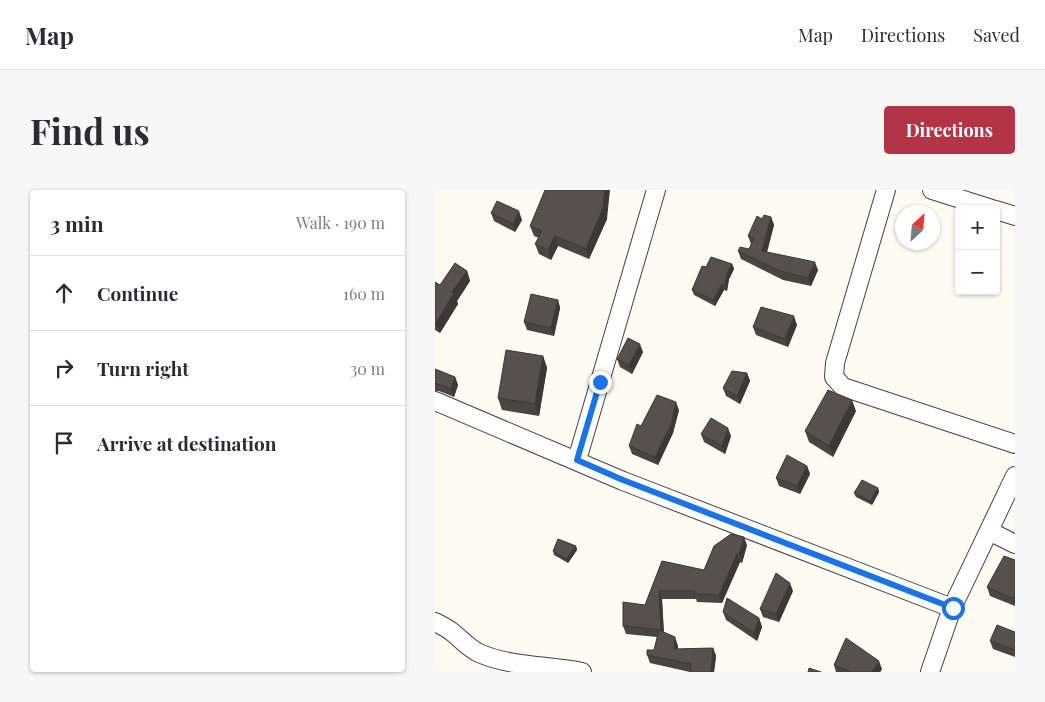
<!DOCTYPE html>
<html lang="en">
<head>
<meta charset="utf-8">
<style>
	body { margin:0; font-family:"Playfair Display",serif; background:#f7f7f7; color:#2b2b33 }
	.controls { position:absolute; right:15px; top:15px; display:grid; overflow:hidden; border-radius:5px; box-shadow:0 1px 4px #0004 }
	.controls button { width:45px; height:45px; display:grid; place-items:center; padding:0; border:0; border-bottom:1px solid #e1e1e2; background:#fff; color:#2b2b33; font:25px sans-serif }
	.compass { position:absolute; left:460px; top:15px; width:45px; height:45px; border-radius:50%; background:#fff; box-shadow:0 1px 4px #0004; rotate:26deg }
	.stop { position:absolute; width:15px; height:15px; margin:-11px; border:4px solid #1a73e8; border-radius:50%; background:#fff }
	.stop.end { background:#1a73e8; border-color:#fff; box-shadow:0 1px 5px #0008 }
	.list { margin:0; padding:0; list-style:none }
	h2 { display:flex; justify-content:space-between; align-items:center; height:65px; margin:0; padding:0 20px; font-size:21px }
	h2 small { font-size:16px; font-weight:400; color:#7c7c81 }
	.list li { display:grid; grid-template-columns:32px 1fr auto; gap:15px; align-items:center; box-sizing:border-box; height:75px; padding:0 20px; border-top:1px solid #e1e1e2 }
	.list b { display:block; font-size:19px; white-space:nowrap }
	.list em { font-size:16px; font-style:normal; color:#7c7c81 }
	.icon { flex:none; width:28px; height:28px; fill:none; stroke:currentColor; stroke-width:2; stroke-linecap:round; stroke-linejoin:round }
	.map { position:relative; flex:none; width:580px; height:482px; overflow:hidden; border-radius:5px }
	header { display:flex; align-items:center; gap:30px; box-sizing:border-box; height:70px; padding:0 25px; background:#fff; border-bottom:1px solid #e1e1e2 }
	header strong { font-size:24px }
	nav { display:flex; gap:28px; margin-inline-start:auto; font-size:18px }
	.intro { display:flex; align-items:center; justify-content:space-between; box-sizing:border-box; height:120px; padding:0 30px }
	h1 { margin:0; font-size:35px }
	.button { padding:12px 22px; border-radius:5px; background:#b33447; color:#fff; font-size:18px; font-weight:700 }
	main { display:flex; gap:30px; padding:0 30px }
	aside { flex:1; background:#fff; border-radius:5px; box-shadow:0 1px 4px #0004 }
	.map>svg:first-child { display:block }
	.lines { fill:none; stroke-linecap:round; stroke-linejoin:round }
	.minor-casing { stroke:#424242; stroke-width:20 }
	.minor { stroke:#fff; stroke-width:18 }
	.wall { fill:#4b4542 }
	.shaded-wall { fill:#3d3836 }
	.building { fill:#57504d; stroke:#3d3836 }
	.route { stroke:#1a73e8; stroke-width:6 }
</style>
</head>
<body>
<header>
<strong>Map</strong>
<nav><a>Map</a><a>Directions</a><a>Saved</a></nav>
</header>
<div class="intro"><h1>Find us</h1><a class="button">Directions</a></div>
<main>
<aside>
<h2>3 min<small>Walk · 190 m</small></h2>
<ul class="list">
<li><svg class="icon" aria-label="ahead" viewBox="0 0 24 24"><path d="M12 20V5M6 11l6-6 6 6"/></svg><div><b>Continue</b></div><em>160 m</em></li>
<li><svg class="icon" aria-label="right" viewBox="0 0 24 24"><path d="M7 20v-9h11M14 6l5 5-5 5"/></svg><div><b>Turn right</b></div><em>30 m</em></li>
<li><svg class="icon" aria-label="arrive" viewBox="0 0 24 24"><path d="M6 21V4h12l-3 4 3 4H6"/></svg><div><b>Arrive at destination</b></div></li>
</ul>
</aside>
<div class="map">
<svg width="580" height="482" viewBox="0 0 580 482">
	<rect width="100%" height="100%" fill="#fefbf3"/>
	<g class="lines">
		<g class="minor-casing">
			<path id="minor" d="M 451,0 L 400,173 L 399,187 L 408,197 L 580,254
				M 497,0 L 557,19
				M 561,20 L 580,26
				M 0,211 L 188,291 L 517,418
				M 142,270 L 221,0
				M 554,341 L 580,354
				M 0,432 C 6,435 12,438 17,442 C 26,449 33,458 44,463 C 75,477 114,475 147,482
				M 495,482 L 517,418 L 580,286"/>
		</g>
		<use href="#minor" class="minor"/>
	</g>
	<path class="wall" d="M 56,23 L 87,30 L 80,42 L 59,31 Z
		M 336,27 L 339,35 L 332,62 L 383,80 L 376,96 L 348,90 L 306,69 L 303,61 L 314,59 L 316,54 L 313,46 L 327,29 Z
		M 172,29 L 154,69 L 123,56 L 116,70 L 104,64 L 100,54 L 104,48 L 99,46 L 95,36 Z
		M 297,74 L 299,79 L 294,89 L 292,101 L 289,100 L 280,116 L 259,105 L 257,100 L 271,77 Z
		M 32,81 L 35,91 L 22,111 L 23,114 L 5,143 L 0,140 L 0,92 L 5,95 Z
		M 123,110 L 125,118 L 119,146 L 92,140 L 89,132 Z
		M 362,135 L 353,157 L 321,145 L 318,137 Z
		M 208,162 L 197,184 L 185,177 L 182,169 Z
		M 108,166 L 112,178 L 104,226 L 67,220 L 63,208 Z
		M 0,179 L 20,187 L 23,195 L 19,207 L 4,201 L 0,201 Z
		M 312,183 L 315,191 L 305,214 L 291,206 L 288,198 Z
		M 244,220 L 238,243 L 223,275 L 197,264 L 194,256 L 206,236 Z
		M 421,221 L 398,267 L 374,252 L 370,241 Z
		M 266,244 L 296,246 L 290,264 L 269,252 Z
		M 372,276 L 375,284 L 365,304 L 344,296 L 341,288 Z
		M 443,298 L 444,302 L 437,315 L 421,307 L 419,303 Z
		M 312,355 L 307,373 L 305,372 L 287,413 L 262,412 L 261,409 L 227,409 L 229,442 L 243,456 L 243,459 L 278,458 L 281,466 L 279,482 L 255,482 L 215,473 L 212,465 L 219,460 L 222,447 L 191,444 L 188,436 L 210,415 L 227,371 L 269,380 Z
		M 141,356 L 142,360 L 133,373 L 119,365 L 118,361 Z
		M 580,370 L 580,416 L 555,406 L 552,397 Z
		M 358,401 L 344,432 L 328,427 L 325,419 Z
		M 288,422 L 324,428 L 327,437 L 322,451 L 291,430 Z
		M 580,442 L 580,467 L 558,459 L 555,451 Z
		M 399,475 L 447,479 L 445,482 L 401,482 Z"/>
	<path class="shaded-wall" d="M 170,0 L 175,0 L 172,29 L 154,69 L 151,59 Z
		M 84,21 L 87,30 L 80,42 L 78,34 Z
		M 336,27 L 339,35 L 330,69 L 327,61 Z
		M 120,46 L 123,56 L 116,70 L 113,60 Z
		M 380,72 L 383,80 L 376,96 L 373,88 Z
		M 297,74 L 299,79 L 294,89 L 292,101 L 290,96 L 292,83 Z
		M 32,81 L 35,91 L 22,111 L 23,114 L 5,143 L 1,133 L 17,102 Z
		M 287,94 L 289,100 L 280,116 L 278,110 Z
		M 123,110 L 125,118 L 119,146 L 116,138 Z
		M 359,126 L 362,135 L 353,157 L 350,149 Z
		M 205,154 L 208,162 L 197,184 L 194,175 Z
		M 108,166 L 112,178 L 104,226 L 100,214 Z
		M 312,183 L 315,191 L 305,214 L 302,206 Z
		M 20,187 L 23,195 L 19,207 L 16,199 Z
		M 417,210 L 421,221 L 398,267 L 394,256 Z
		M 241,212 L 244,220 L 238,243 L 223,275 L 220,267 Z
		M 293,238 L 296,246 L 290,264 L 287,256 Z
		M 372,276 L 375,284 L 365,304 L 362,296 Z
		M 443,298 L 444,302 L 437,315 L 435,311 Z
		M 309,347 L 312,355 L 307,373 L 304,365 Z
		M 141,356 L 142,360 L 133,373 L 131,369 Z
		M 302,364 L 305,372 L 287,413 L 284,405 Z
		M 355,393 L 358,401 L 344,432 L 341,424 Z
		M 224,401 L 227,409 L 229,448 L 226,440 Z
		M 324,428 L 327,437 L 322,451 L 319,443 Z
		M 240,447 L 243,456 L 241,467 L 239,459 Z
		M 278,458 L 281,466 L 279,482 L 276,482 Z
		M 444,471 L 447,479 L 445,482 L 437,482 Z"/>
	<path class="building" d="M 110,0 L 170,0 L 168,18 L 151,59 L 120,46 L 113,60 L 100,54 L 107,41 L 95,36 Z
		M 62,11 L 84,21 L 78,34 L 56,23 Z
		M 329,25 L 336,27 L 327,61 L 380,72 L 373,88 L 345,81 L 303,61 L 305,57 L 314,59 L 319,48 L 313,46 L 322,26 L 327,29 Z
		M 276,67 L 297,74 L 292,83 L 290,96 L 287,94 L 278,110 L 257,100 L 267,76 L 271,77 Z
		M 20,73 L 32,81 L 17,102 L 19,103 L 1,133 L 0,132 L 0,92 L 5,95 Z
		M 96,104 L 123,110 L 116,138 L 89,132 Z
		M 326,117 L 359,126 L 350,149 L 318,137 Z
		M 193,148 L 205,154 L 194,175 L 182,169 Z
		M 71,160 L 108,166 L 100,214 L 63,208 Z
		M 0,179 L 20,187 L 16,199 L 0,193 Z
		M 297,181 L 312,183 L 302,206 L 288,198 Z
		M 393,200 L 417,210 L 394,256 L 370,241 Z
		M 222,205 L 241,212 L 236,235 L 220,267 L 194,256 L 202,234 L 206,236 Z
		M 276,228 L 293,238 L 287,256 L 266,244 Z
		M 352,265 L 372,276 L 362,296 L 341,288 Z
		M 427,290 L 443,298 L 435,311 L 419,303 Z
		M 296,344 L 309,347 L 304,365 L 302,364 L 284,405 L 259,404 L 260,401 L 224,401 L 226,440 L 188,436 L 188,412 L 210,415 L 227,371 L 269,380 L 279,356 Z
		M 123,349 L 141,356 L 131,369 L 118,361 Z
		M 569,366 L 580,370 L 580,406 L 579,409 L 552,397 Z
		M 341,383 L 355,393 L 341,424 L 325,419 Z
		M 292,408 L 324,428 L 319,443 L 288,422 Z
		M 562,435 L 580,442 L 580,460 L 555,451 Z
		M 224,440 L 240,447 L 239,459 L 278,458 L 276,482 L 255,482 L 256,474 L 212,465 L 212,460 L 219,460 Z
		M 411,448 L 444,471 L 437,482 L 416,482 L 399,475 Z
		M 374,478 L 386,482 L 373,482 Z"/>
	<g class="lines">
		<path class="route" d="M 165,192 L 142,270 L 188,290 L 518,418"/>
	</g>
</svg>
<div class="controls">
<button>+</button>
<button>−</button>
</div>
<svg class="compass" viewBox="-18 -18 36 36"><path d="M0-13l5 13h-10z" fill="#e53935"/><path d="M0 13l5-13h-10z" fill="#7c7c81"/></svg>
<div class="stop" style="left:518px;top:418px"></div>
<div class="stop end" style="left:165px;top:192px"></div>
</div>
</main>
</body>
</html>
